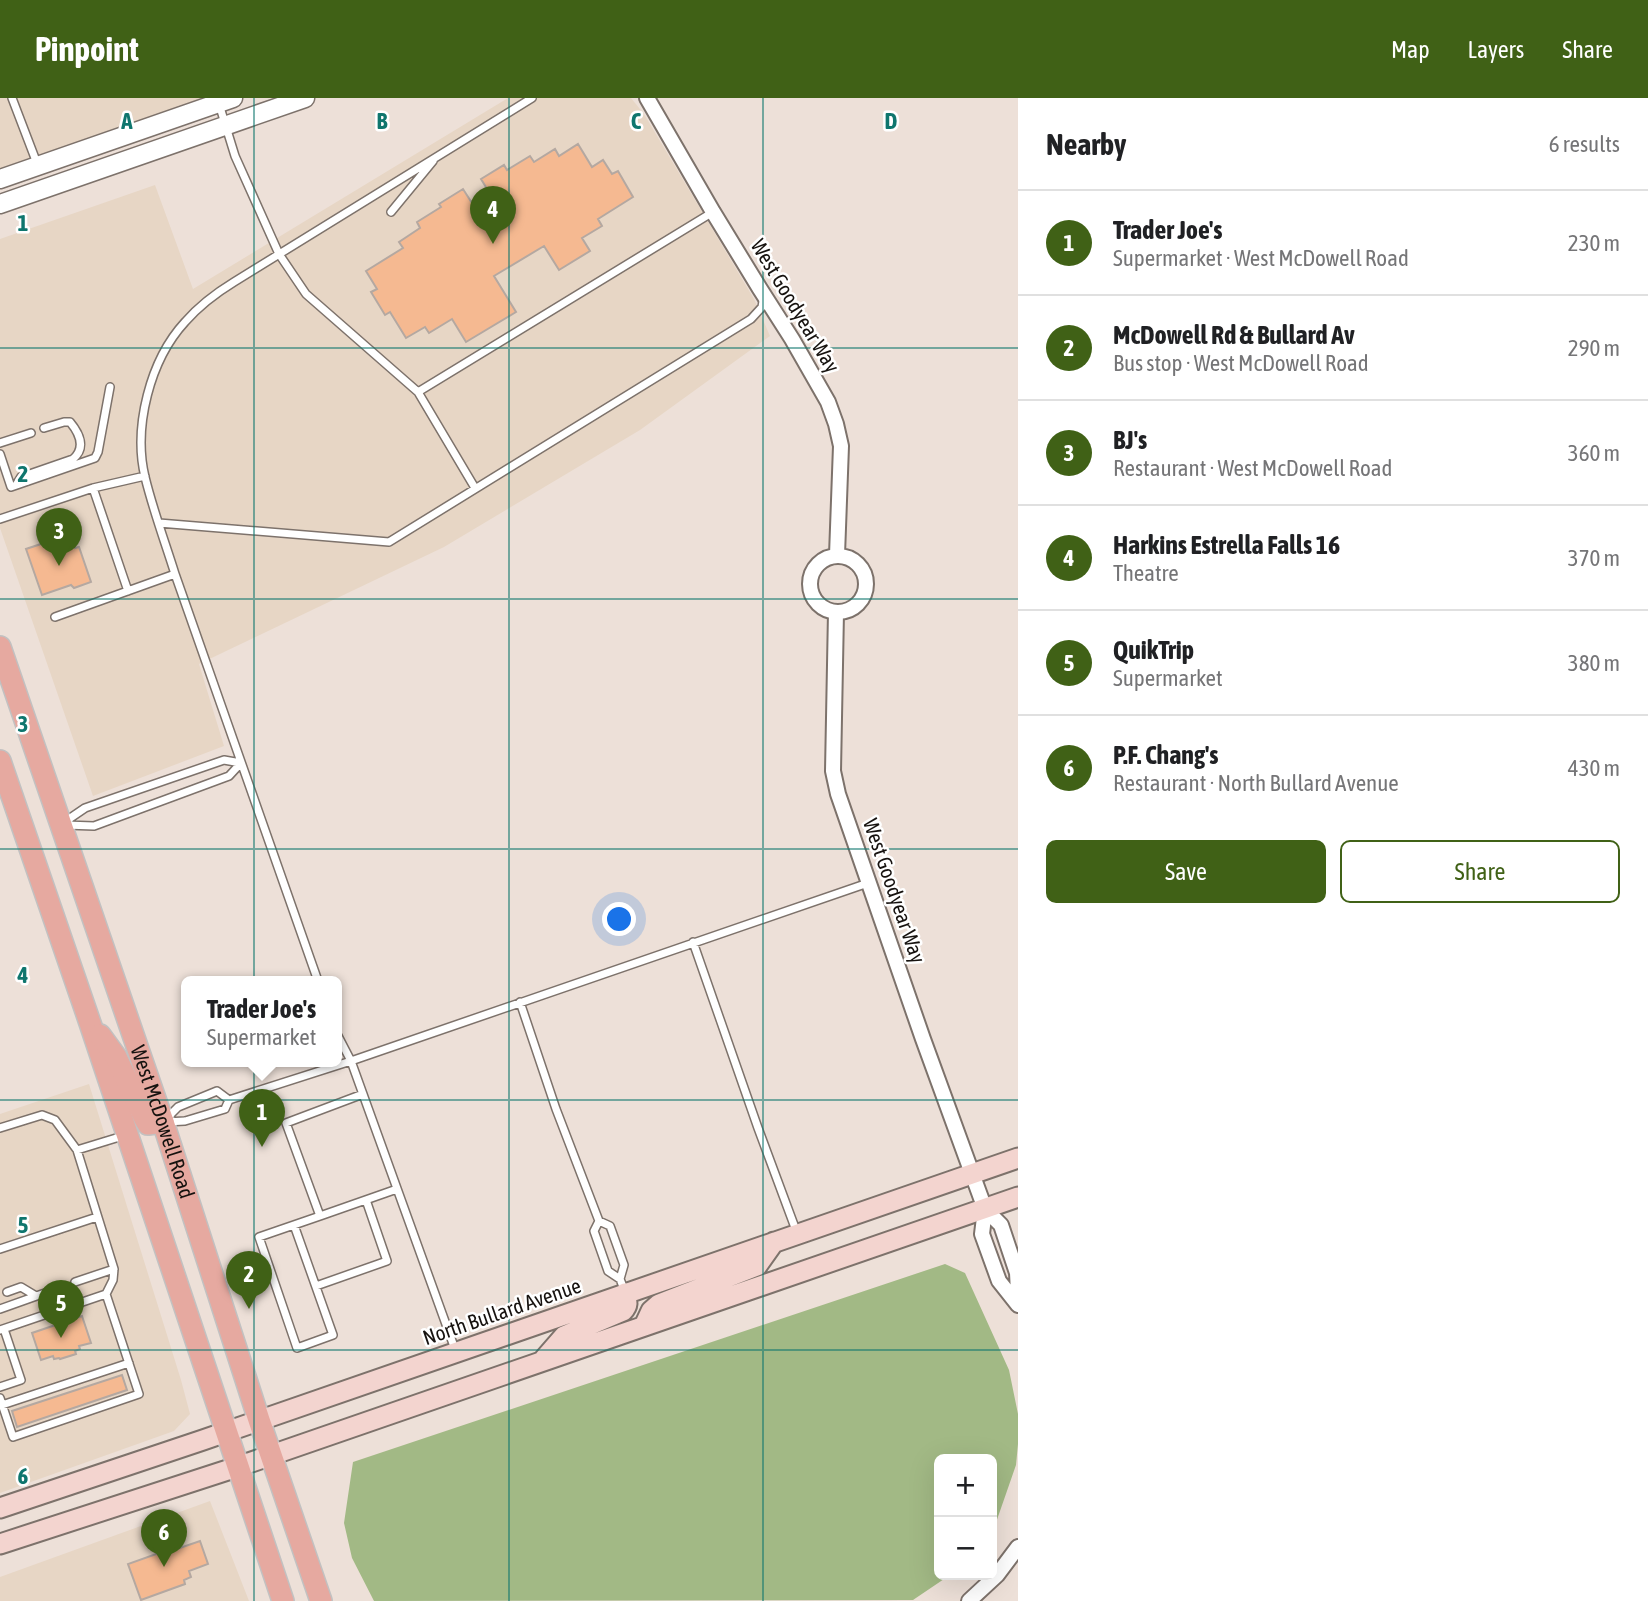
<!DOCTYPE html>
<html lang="en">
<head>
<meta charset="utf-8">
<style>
	body { margin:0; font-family:"Asap Condensed",sans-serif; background:#f2f2f2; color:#202124 }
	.controls { position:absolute; right:21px; bottom:21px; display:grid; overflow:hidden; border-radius:10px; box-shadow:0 7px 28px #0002 }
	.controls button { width:63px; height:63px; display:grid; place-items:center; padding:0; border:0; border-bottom:2px solid #e0e0e0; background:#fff; color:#202124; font:35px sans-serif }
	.you { position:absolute; left:620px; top:822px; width:24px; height:24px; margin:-18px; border:5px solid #fff; border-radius:50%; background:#1a73e8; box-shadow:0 0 0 10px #1a73e833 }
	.badge { display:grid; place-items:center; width:46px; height:46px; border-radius:50%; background:#406116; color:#fff; font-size:23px; font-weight:700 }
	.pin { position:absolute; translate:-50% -58px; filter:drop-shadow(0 2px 4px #0008) }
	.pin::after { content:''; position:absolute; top:37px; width:24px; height:21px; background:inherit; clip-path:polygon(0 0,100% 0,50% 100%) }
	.popup { position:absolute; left:181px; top:878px; width:161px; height:91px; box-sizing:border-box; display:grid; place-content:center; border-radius:10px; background:#fff; filter:drop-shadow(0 2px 5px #0005); font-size:23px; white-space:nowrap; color:#757577 }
	.popup b { font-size:26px; color:#202124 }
	.popup::after { content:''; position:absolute; left:50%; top:100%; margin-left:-14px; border:14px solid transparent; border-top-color:#fff }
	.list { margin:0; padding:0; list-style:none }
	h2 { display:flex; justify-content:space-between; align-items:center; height:91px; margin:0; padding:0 28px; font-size:30px }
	h2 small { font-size:23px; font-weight:400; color:#757577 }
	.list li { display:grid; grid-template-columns:46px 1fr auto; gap:21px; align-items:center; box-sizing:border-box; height:105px; padding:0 28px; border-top:2px solid #e0e0e0 }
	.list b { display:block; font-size:26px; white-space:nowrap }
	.list p { margin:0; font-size:23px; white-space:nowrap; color:#757577 }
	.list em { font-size:23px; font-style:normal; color:#757577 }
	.actions { display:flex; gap:14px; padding:21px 28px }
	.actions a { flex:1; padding:16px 0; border:2px solid #406116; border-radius:10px; text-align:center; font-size:24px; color:#406116 }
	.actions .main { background:#406116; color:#fff }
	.map { position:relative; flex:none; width:1018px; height:1503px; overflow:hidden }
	header { display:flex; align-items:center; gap:42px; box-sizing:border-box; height:98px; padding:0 35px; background:#406116; color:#fff }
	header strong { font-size:33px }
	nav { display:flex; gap:38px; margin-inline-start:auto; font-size:24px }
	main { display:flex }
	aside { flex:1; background:#fff }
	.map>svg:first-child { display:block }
	.commercial { fill:#e7d6c5 }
	.green { fill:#a2b985 }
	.building { fill:#f5b991; stroke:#b4a8a1; stroke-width:2 }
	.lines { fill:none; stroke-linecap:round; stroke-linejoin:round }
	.service-casing { stroke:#7d726b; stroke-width:10 }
	.minor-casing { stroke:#7d726b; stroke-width:18 }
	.tertiary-casing { stroke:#7d726b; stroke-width:21 }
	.secondary-casing { stroke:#7d726b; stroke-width:23 }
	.primary-casing { stroke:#c2c1c1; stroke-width:24 }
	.service { stroke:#fff; stroke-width:7 }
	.minor { stroke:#fff; stroke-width:14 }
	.tertiary { stroke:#fff; stroke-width:18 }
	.secondary { stroke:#f3d4cf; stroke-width:19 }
	.primary { stroke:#e6a9a0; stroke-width:21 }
	.grid { fill:none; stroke:#0f766e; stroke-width:2; stroke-opacity:0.55 }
	.labels { text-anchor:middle; stroke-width:5; stroke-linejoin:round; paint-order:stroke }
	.street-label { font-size:21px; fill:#16120f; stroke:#fff }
	.grid-label { font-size:23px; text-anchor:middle; font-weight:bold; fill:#0f766e; stroke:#fff; stroke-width:5; stroke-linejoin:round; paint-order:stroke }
</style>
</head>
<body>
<header>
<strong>Pinpoint</strong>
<nav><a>Map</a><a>Layers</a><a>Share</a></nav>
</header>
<main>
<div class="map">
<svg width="1018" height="1503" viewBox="0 0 1018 1503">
	<rect width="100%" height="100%" fill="#ede0d8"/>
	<path class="commercial" d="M 0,0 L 204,0 L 174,13 L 0,71 Z
		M 508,0 L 631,0 L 644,16 L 754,201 L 770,238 L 640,332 L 444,449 L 199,566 L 224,648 L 93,698 L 0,430 L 0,141 L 155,87 L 193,191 Z
		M 89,986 L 181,1282 L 190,1316 L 174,1333 L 0,1395 L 0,1016 Z
		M 210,1403 L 249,1503 L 0,1503 L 0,1479 Z"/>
	<path class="green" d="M 945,1166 L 965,1175 L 1009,1272 L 1018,1316 L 1018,1346 L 1016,1367 L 992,1436 L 992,1361 L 939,1361 L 939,1477 L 950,1477 L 913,1502 L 374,1503 L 352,1460 L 344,1425 L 353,1364 Z"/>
	<path class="building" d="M 578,46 L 592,69 L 603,62 L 612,76 L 618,73 L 633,99 L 598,121 L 602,128 L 582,140 L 590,153 L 559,172 L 544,148 L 494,178 L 516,214 L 466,244 L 452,221 L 429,235 L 425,229 L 406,240 L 390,214 L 385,217 L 371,194 L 377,191 L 366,173 L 403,150 L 399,144 L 420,130 L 417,124 L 441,109 L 439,106 L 463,91 L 472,105 L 489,94 L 481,81 L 504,67 L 507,72 L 530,58 L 534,64 L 555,51 L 559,58 Z
		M 68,431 L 75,450 L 79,449 L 91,484 L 74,490 L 71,487 L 42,497 L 26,451 L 56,441 L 54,435 Z
		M 82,1218 L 91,1245 L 79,1248 L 80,1251 L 75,1253 L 76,1256 L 60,1261 L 59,1260 L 54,1261 L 53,1258 L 41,1262 L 32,1235 Z
		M 122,1277 L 127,1292 L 17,1329 L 12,1313 Z
		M 200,1443 L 208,1466 L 189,1473 L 191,1479 L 184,1482 L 185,1486 L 141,1502 L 128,1466 L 173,1450 L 174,1452 Z"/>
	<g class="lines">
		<g class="service-casing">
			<path id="service" d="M 12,0 L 38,68
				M 219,6 L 235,58 L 279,156 L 306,196 L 418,294 L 475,390
				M 391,114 L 433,63
				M 418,294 L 713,114
				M 0,345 L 31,335
				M 0,356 L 11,389 L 95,360 L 98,354 L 110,289
				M 16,387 L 21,379 L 73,361 C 86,350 80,336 70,324 L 64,324 L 44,330
				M 93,390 L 128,493
				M 0,421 L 93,390 L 145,378
				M 159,425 L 389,444 L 751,221 L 762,209 L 764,198
				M 175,476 L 318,883
				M 55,519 L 175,476 C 165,444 153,412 145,379 C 133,329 150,262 185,224 C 199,208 216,195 234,184 L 532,0
				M 63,725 L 85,710 L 224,662 L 241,665
				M 65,727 L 94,728 L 229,678 L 241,665
				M 693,844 L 758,1030 L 797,1135
				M 520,904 L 556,1011 L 599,1123 L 610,1128 L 624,1167 L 620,1181 L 625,1194
				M 363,996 L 286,1025 L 320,1118 L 397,1091
				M 167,1020 L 178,1009 L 217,993 L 229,1002
				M 166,1024 L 185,1023 L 225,1011 L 229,1002 L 351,963 L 337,936
				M 0,1030 L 42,1017 L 55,1022 L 77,1052 L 126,1037
				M 599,1123 L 594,1133 L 608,1173 L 620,1181
				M 294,1127 L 333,1237 L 297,1250 L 259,1139 L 320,1118
				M 0,1151 L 97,1119
				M 75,1184 L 114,1171
				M 316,1188 L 387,1163 L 366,1102
				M 7,1194 L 21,1189 L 36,1198
				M 0,1211 L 59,1190
				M 0,1232 L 106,1196 L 113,1182 L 114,1171 L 77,1052
				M 456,1254 L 351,963 L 868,785
				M 0,1289 L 21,1282 L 4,1231
				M 0,1300 L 13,1339 L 139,1296 L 106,1196
				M 2,1307 L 129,1265"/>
		</g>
		<g class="minor-casing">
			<path id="minor" d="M 647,0 L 713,114 L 760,191 L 792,241 L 828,304 L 836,326 L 841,348 L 837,457
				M810 486a28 28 0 1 1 56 0a28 28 0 1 1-56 0Z
				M 836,514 L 833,673 L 838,696 L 923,941 L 985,1111 L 1001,1127 L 1017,1175 L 1018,1194
				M 985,1111 L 982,1136 L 999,1183 L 1018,1207
				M 969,1503 L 997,1477 L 1018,1449"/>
		</g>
		<g class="tertiary-casing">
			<path id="tertiary" d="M 0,81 L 233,0
				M 0,106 L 305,0"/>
		</g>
		<g class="secondary-casing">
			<path id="secondary" d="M 644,1228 L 651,1213 L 659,1206 L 757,1168 L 774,1144
				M 544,1261 L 564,1238 L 623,1213 C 629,1207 627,1203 625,1195
				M 0,1410 L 203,1342 L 1018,1060
				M 0,1446 L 237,1369 L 1018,1099"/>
		</g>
		<g class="primary-casing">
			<g id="primary">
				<path id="s1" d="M 0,549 L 163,1024 L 259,1322 L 321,1503"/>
				<path d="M 0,663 L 90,925 L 283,1503"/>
				<path d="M 100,937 L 116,959 L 145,1021 L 148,1026 L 163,1024"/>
			</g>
		</g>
		<use href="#service" class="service"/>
		<use href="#minor" class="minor"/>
		<use href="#tertiary" class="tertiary"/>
		<use href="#secondary" class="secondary"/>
		<use href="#primary" class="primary"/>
	</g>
	<path class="grid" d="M 254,0 L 254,1503M 509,0 L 509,1503M 763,0 L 763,1503M 0,250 L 1018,250M 0,501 L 1018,501M 0,751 L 1018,751M 0,1002 L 1018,1002M 0,1252 L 1018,1252"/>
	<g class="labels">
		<g class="street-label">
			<text transform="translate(795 208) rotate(59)" y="7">West Goodyear Way</text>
			<text transform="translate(894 793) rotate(71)" y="7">West Goodyear Way</text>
			<text dy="7" stroke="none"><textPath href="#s1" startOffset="502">West McDowell Road</textPath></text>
			<text transform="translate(502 1214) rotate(-19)" y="7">North Bullard Avenue</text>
		</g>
	</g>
	<g class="grid-label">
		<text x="127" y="31">A</text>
		<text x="382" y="31">B</text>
		<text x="636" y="31">C</text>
		<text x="891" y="31">D</text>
		<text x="23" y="133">1</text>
		<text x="23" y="384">2</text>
		<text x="23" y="634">3</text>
		<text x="23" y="885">4</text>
		<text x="23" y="1135">5</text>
		<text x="23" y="1386">6</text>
	</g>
</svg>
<div class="controls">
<button>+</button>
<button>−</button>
</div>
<div class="you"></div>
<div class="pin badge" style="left:262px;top:1049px">1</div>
<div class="popup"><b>Trader Joe's</b>Supermarket</div>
<div class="pin badge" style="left:249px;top:1211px">2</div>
<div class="pin badge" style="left:59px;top:468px">3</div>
<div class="pin badge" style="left:493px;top:146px">4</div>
<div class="pin badge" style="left:61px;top:1240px">5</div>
<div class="pin badge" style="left:164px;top:1469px">6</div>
</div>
<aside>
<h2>Nearby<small>6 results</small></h2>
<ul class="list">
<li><span class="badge">1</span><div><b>Trader Joe's</b><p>Supermarket · West McDowell Road</p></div><em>230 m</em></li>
<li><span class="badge">2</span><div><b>McDowell Rd &amp; Bullard Av</b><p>Bus stop · West McDowell Road</p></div><em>290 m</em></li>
<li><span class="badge">3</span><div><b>BJ's</b><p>Restaurant · West McDowell Road</p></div><em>360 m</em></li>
<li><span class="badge">4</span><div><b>Harkins Estrella Falls 16</b><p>Theatre</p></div><em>370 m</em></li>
<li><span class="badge">5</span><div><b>QuikTrip</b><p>Supermarket</p></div><em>380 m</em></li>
<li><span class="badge">6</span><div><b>P.F. Chang's</b><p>Restaurant · North Bullard Avenue</p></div><em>430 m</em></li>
</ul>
<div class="actions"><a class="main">Save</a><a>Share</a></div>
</aside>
</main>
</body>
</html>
